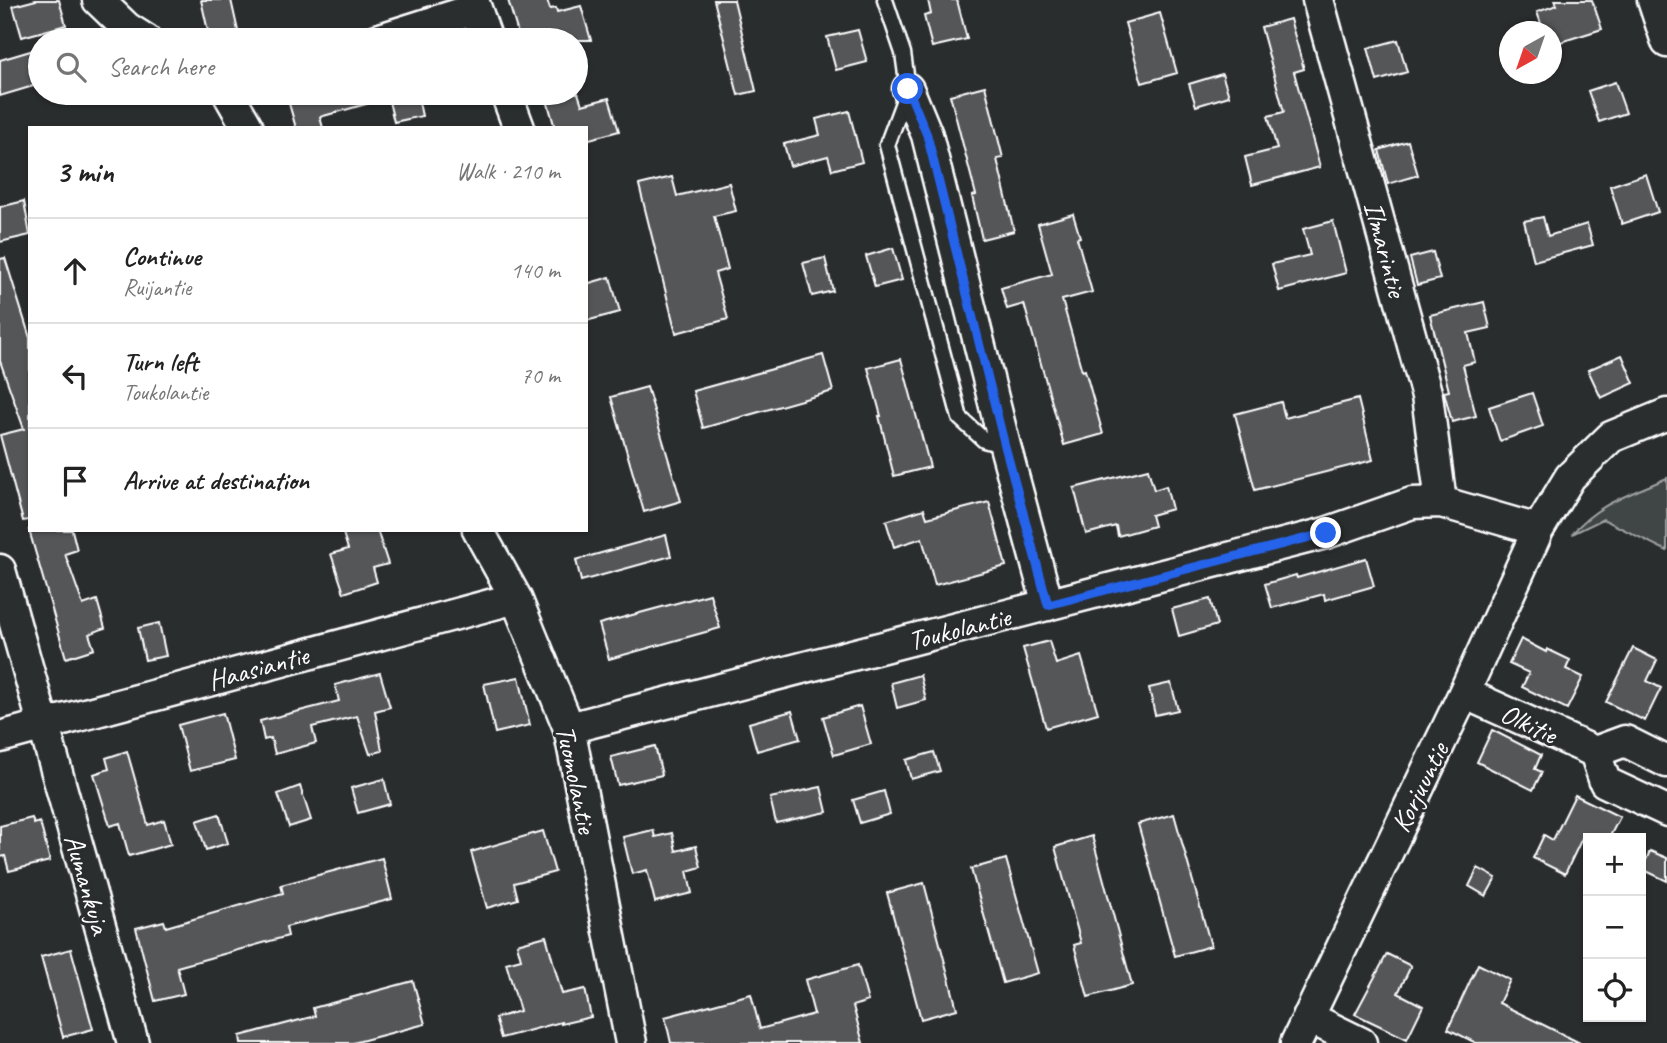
<!DOCTYPE html>
<html lang="en">
<head>
<meta charset="utf-8">
<style>
	body { margin:0; font-family:Caveat,sans-serif; background:#f6f6f6; color:#222 }
	.controls { position:absolute; right:21px; bottom:21px; display:grid; overflow:hidden; border-radius:0px; box-shadow:0 2px 5px #0004 }
	.controls button { width:63px; height:63px; display:grid; place-items:center; padding:0; border:0; border-bottom:2px solid #e0e0e0; background:#fff; color:#222; font:35px sans-serif }
	.compass { position:absolute; left:1499px; top:21px; width:63px; height:63px; border-radius:50%; background:#fff; box-shadow:0 2px 5px #0004; rotate:220deg }
	.stop { position:absolute; width:21px; height:21px; margin:-16px; border:5px solid #2563eb; border-radius:50%; background:#fff }
	.stop.end { background:#2563eb; border-color:#fff; box-shadow:0 2px 7px #0008 }
	.list { margin:0; padding:0; list-style:none }
	h2 { display:flex; justify-content:space-between; align-items:center; height:91px; margin:0; padding:0 28px; font-size:30px }
	h2 small { font-size:23px; font-weight:400; color:#767676 }
	.list li { display:grid; grid-template-columns:46px 1fr auto; gap:21px; align-items:center; box-sizing:border-box; height:105px; padding:0 28px; border-top:2px solid #e0e0e0 }
	.list b { display:block; font-size:26px; white-space:nowrap }
	.list p { margin:0; font-size:23px; white-space:nowrap; color:#767676 }
	.list em { font-size:23px; font-style:normal; color:#767676 }
	.icon { flex:none; width:38px; height:38px; fill:none; stroke:currentColor; stroke-width:2; stroke-linecap:round; stroke-linejoin:round }
	.map { position:relative; flex:none; width:1667px; height:1043px; overflow:hidden }
	.search { position:absolute; background:#fff; box-shadow:0 2px 5px #0004; left:28px; top:28px; width:560px; height:77px; display:flex; align-items:center; gap:18px; box-sizing:border-box; padding:0 24px; border-radius:38px; color:#767676; font-size:26px }
	.panel { position:absolute; background:#fff; box-shadow:0 2px 5px #0004; left:28px; top:126px; width:560px; height:406px; border-radius:0px }
	.map>svg:first-child { display:block }
	.green { fill:#414445; stroke:#a0a2a2; stroke-width:2 }
	.building { fill:#555758; stroke:#fff; stroke-width:2 }
	.lines { fill:none; stroke-linecap:round; stroke-linejoin:round }
	.service-casing { stroke:#fff; stroke-width:19 }
	.minor-casing { stroke:#fff; stroke-width:35 }
	.service { stroke:#2a2d2e; stroke-width:14 }
	.minor { stroke:#2a2d2e; stroke-width:30 }
	.route { stroke:#2563eb; stroke-width:9 }
	.labels { text-anchor:middle; stroke-width:6; stroke-linejoin:round; paint-order:stroke }
	.street-label { font-size:28px; fill:#fff; stroke:#2a2d2e }
</style>
</head>
<body>
<div class="map">
<svg width="1667" height="1043" viewBox="0 0 1667 1043">
	<rect width="100%" height="100%" fill="#2a2d2e"/>
	<filter id="ink" filterUnits="userSpaceOnUse"><feTurbulence type="fractalNoise" baseFrequency=".0143" numOctaves="2"/><feDisplacementMap in="SourceGraphic" scale="14" xChannelSelector="R" yChannelSelector="G"/><feConvolveMatrix kernelMatrix="1 2 1 2 8 2 1 2 1" color-interpolation-filters="sRGB"/></filter>
	<g filter="url(#ink)">
		<path class="green" d="M 1667,478 L 1667,551 L 1603,519 L 1572,534 C 1597,503 1632,494 1667,478 Z"/>
		<path class="building" d="M 36,0 L 59,0 L 66,25 L 22,37 L 13,6 Z
			M 201,0 L 231,0 L 240,40 L 210,40 Z
			M 508,0 L 547,0 L 550,9 L 556,8 L 557,12 L 581,6 L 591,40 L 520,40 Z
			M 714,0 L 734,0 L 756,91 L 738,95 Z
			M 928,0 L 957,0 L 967,39 L 932,47 L 924,16 L 931,14 Z
			M 1555,0 L 1592,0 L 1602,29 L 1551,45 L 1551,32 L 1544,32 L 1537,12 L 1557,5 Z
			M 1160,13 L 1177,73 L 1142,83 L 1125,23 Z
			M 1290,19 L 1304,69 L 1294,72 L 1320,167 L 1252,185 L 1245,157 L 1277,149 L 1268,116 L 1284,112 L 1261,27 Z
			M 858,30 L 867,62 L 836,70 L 827,37 Z
			M 1398,40 L 1407,72 L 1377,81 L 1368,48 Z
			M 37,49 L 40,59 L 40,84 L 0,96 L 0,60 Z
			M 1222,74 L 1229,96 L 1196,106 L 1189,84 Z
			M 1615,82 L 1626,113 L 1599,122 L 1588,91 Z
			M 985,86 L 1003,158 L 997,159 L 1014,231 L 982,239 L 972,196 L 976,195 L 950,95 Z
			M 286,93 L 384,93 L 384,99 L 320,117 L 323,128 L 296,128 Z
			M 387,93 L 417,93 L 422,116 L 394,122 Z
			M 545,93 L 578,93 L 582,105 L 609,98 L 619,131 L 586,140 L 586,128 L 555,128 Z
			M 849,111 L 862,162 L 832,170 L 828,156 L 790,166 L 784,144 L 820,135 L 816,119 Z
			M 1408,141 L 1418,175 L 1388,184 L 1379,150 Z
			M 1646,174 L 1658,212 L 1622,224 L 1610,186 Z
			M 672,177 L 677,196 L 729,183 L 736,211 L 714,216 L 728,269 L 715,273 L 728,319 L 676,333 L 639,185 Z
			M 24,201 L 30,235 L 0,242 L 0,207 Z
			M 1073,214 L 1080,237 L 1077,238 L 1092,292 L 1062,300 L 1082,371 L 1085,370 L 1103,434 L 1064,445 L 1024,304 L 1007,309 L 1001,288 L 1052,274 L 1038,224 Z
			M 1543,217 L 1548,236 L 1587,224 L 1593,245 L 1534,261 L 1524,221 Z
			M 1333,221 L 1346,273 L 1279,291 L 1272,264 L 1310,255 L 1303,229 Z
			M 893,248 L 902,280 L 875,287 L 866,256 Z
			M 1433,252 L 1440,279 L 1417,285 L 1410,258 Z
			M 5,258 L 30,338 L 30,520 L 23,521 L 0,435 L 24,429 L 0,361 L 0,259 Z
			M 825,258 L 833,291 L 812,296 L 803,263 Z
			M 610,277 L 620,312 L 586,321 L 586,284 Z
			M 1484,302 L 1490,328 L 1468,333 L 1475,362 L 1463,365 L 1476,416 L 1452,422 L 1444,392 L 1449,391 L 1430,315 Z
			M 823,355 L 833,391 L 703,428 L 693,391 Z
			M 1622,355 L 1634,383 L 1601,398 L 1588,370 Z
			M 901,359 L 930,467 L 894,476 L 879,416 L 881,416 L 868,368 Z
			M 647,387 L 681,501 L 644,512 L 611,397 Z
			M 1532,393 L 1543,426 L 1500,441 L 1489,407 Z
			M 1358,399 L 1373,460 L 1255,490 L 1235,414 L 1281,402 L 1285,418 Z
			M 1148,469 L 1154,490 L 1166,486 L 1172,509 L 1151,515 L 1154,526 L 1118,536 L 1116,526 L 1086,534 L 1074,488 Z
			M 989,502 L 1006,566 L 935,585 L 922,538 L 894,547 L 886,521 L 924,509 L 927,518 Z
			M 29,530 L 72,530 L 77,550 L 65,554 L 83,605 L 97,600 L 105,628 L 89,634 L 94,649 L 66,658 Z
			M 342,530 L 377,530 L 388,564 L 373,568 L 377,582 L 344,593 L 331,554 L 348,549 Z
			M 666,535 L 671,556 L 581,581 L 576,560 Z
			M 1366,558 L 1374,586 L 1325,600 L 1324,594 L 1272,608 L 1265,584 L 1296,575 L 1297,578 Z
			M 710,594 L 720,628 L 609,659 L 599,624 Z
			M 1210,599 L 1217,625 L 1179,636 L 1172,609 Z
			M 159,623 L 166,656 L 145,660 L 138,628 Z
			M 1521,639 L 1546,652 L 1547,649 L 1570,660 L 1566,669 L 1583,677 L 1567,709 L 1522,687 L 1529,673 L 1509,664 Z
			M 1049,641 L 1056,664 L 1081,656 L 1098,713 L 1046,728 L 1023,648 Z
			M 1633,648 L 1657,660 L 1647,681 L 1661,688 L 1645,721 L 1606,702 Z
			M 380,673 L 390,707 L 375,711 L 382,751 L 370,754 L 357,716 L 312,727 L 316,743 L 275,754 L 271,738 L 264,740 L 260,721 L 339,701 L 335,685 Z
			M 920,675 L 926,700 L 897,708 L 891,683 Z
			M 519,677 L 530,725 L 495,733 L 484,684 Z
			M 1171,683 L 1178,710 L 1155,715 L 1149,688 Z
			M 860,706 L 871,744 L 834,755 L 823,717 Z
			M 792,711 L 800,739 L 757,751 L 749,723 Z
			M 223,713 L 235,760 L 190,771 L 178,725 Z
			M 1492,730 L 1541,755 L 1535,769 L 1542,772 L 1533,790 L 1477,762 Z
			M 655,746 L 662,775 L 618,785 L 611,757 Z
			M 127,751 L 148,825 L 164,820 L 171,844 L 129,856 L 120,823 L 110,826 L 94,774 L 109,769 L 106,758 Z
			M 934,752 L 940,771 L 911,779 L 906,760 Z
			M 384,779 L 390,804 L 358,813 L 351,788 Z
			M 300,786 L 311,820 L 289,827 L 278,794 Z
			M 821,787 L 827,812 L 776,823 L 770,798 Z
			M 884,791 L 890,814 L 860,823 L 853,800 Z
			M 1575,795 L 1620,817 L 1609,838 L 1587,838 L 1583,836 L 1565,874 L 1533,858 L 1544,835 L 1553,840 Z
			M 219,814 L 228,843 L 206,850 L 197,821 Z
			M 1174,814 L 1211,946 L 1175,956 L 1138,824 Z
			M 32,818 L 34,824 L 40,822 L 50,861 L 9,871 L 5,856 L 0,857 L 0,826 Z
			M 653,830 L 655,837 L 672,833 L 676,851 L 696,846 L 701,867 L 687,871 L 692,893 L 655,902 L 647,870 L 632,874 L 623,837 Z
			M 543,831 L 555,872 L 514,883 L 518,899 L 487,908 L 471,852 Z
			M 1092,836 L 1132,985 L 1088,997 L 1074,945 L 1081,943 L 1055,847 Z
			M 1650,851 L 1667,858 L 1667,881 L 1642,869 Z
			M 382,858 L 392,899 L 286,927 L 288,936 L 177,967 L 184,994 L 155,1001 L 136,928 L 164,921 L 166,927 L 283,893 L 281,885 Z
			M 1006,859 L 1038,973 L 1003,983 L 971,869 Z
			M 1478,868 L 1496,878 L 1486,896 L 1469,886 Z
			M 924,883 L 957,1009 L 921,1019 L 887,893 Z
			M 546,936 L 562,994 L 585,989 L 591,1017 L 561,1024 L 561,1022 L 501,1038 L 495,1018 L 520,1011 L 506,963 L 521,959 L 517,944 Z
			M 71,949 L 93,1029 L 63,1037 L 41,957 Z
			M 1387,954 L 1411,966 L 1398,993 L 1423,1006 L 1407,1039 L 1355,1014 Z
			M 1478,964 L 1510,980 L 1499,1003 L 1580,1043 L 1476,1043 L 1448,1029 Z
			M 858,965 L 868,1001 L 853,1006 L 863,1043 L 671,1043 L 665,1017 L 751,994 L 760,1029 L 814,1014 L 805,980 Z
			M 413,981 L 425,1024 L 353,1043 L 241,1043 L 240,1036 L 315,1016 L 313,1008 Z"/>
		<g class="lines">
			<g class="service-casing">
				<path id="service" d="M 885,0 L 903,53 L 908,89 L 887,145 L 960,418 L 984,440 L 1005,446"/>
			</g>
			<g class="minor-casing">
				<path id="minor" d="M 98,0 L 127,28 L 146,40
					M 473,0 L 487,40
					M 1318,0 L 1427,396 L 1441,502
					M 1653,0 L 1667,42
					M 377,40 L 475,9
					M 908,89 L 927,135 L 1005,446 L 1048,605
					M 228,93 L 248,128
					M 506,93 L 519,128
					M 478,530 L 516,598 L 569,728 L 631,1043
					M 0,570 L 133,1043
					M 1464,693 L 1595,752 L 1625,741 L 1667,762
					M 569,728 L 1326,533 L 1412,503 L 1441,502 L 1538,530 L 1570,477 L 1611,437 L 1667,414
					M 0,737 L 516,598
					M 1595,752 L 1605,782 L 1667,811
					M 1308,1017 L 1361,1043
					M 1296,1043 L 1464,693 L 1538,530"/>
			</g>
			<use href="#service" class="service"/>
			<use href="#minor" class="minor"/>
		</g>
	</g>
	<g class="lines" filter="url(#ink)">
		<path class="route" d="M 908,89 L 927,135 L 1005,446 L 1048,605 L 1326,533"/>
	</g>
	<g class="labels">
		<g class="street-label">
			<text transform="translate(1386 249) rotate(75)" y="10">Ilmarintie</text>
			<text transform="translate(959 628) rotate(-14)" y="10">Toukolantie</text>
			<text transform="translate(258 667) rotate(-15)" y="10">Haasiantie</text>
			<text transform="translate(1529 723) rotate(25)" y="10">Olkitie</text>
			<text transform="translate(577 779) rotate(78)" y="10">Tuomolantie</text>
			<text transform="translate(1419 787) rotate(-64)" y="10">Korjuuntie</text>
			<text transform="translate(88 884) rotate(74)" y="10">Aumankuja</text>
		</g>
	</g>
</svg>
<div class="controls">
<button>+</button>
<button>−</button>
<button><svg class="icon" aria-label="locate" viewBox="0 0 24 24"><circle cx="12" cy="12" r="6"/><path d="M12 2v4M12 18v4M2 12h4M18 12h4"/></svg></button>
</div>
<svg class="compass" viewBox="-18 -18 36 36"><path d="M0-13l5 13h-10z" fill="#e53935"/><path d="M0 13l5-13h-10z" fill="#767676"/></svg>
<div class="stop" style="left:908px;top:89px"></div>
<div class="stop end" style="left:1326px;top:533px"></div>
<div class="search"><svg class="icon" aria-label="search" viewBox="0 0 24 24"><circle cx="10" cy="10" r="6"/><path d="M15 15l6 6"/></svg>Search here</div>
<section class="panel">
<h2>3 min<small>Walk · 210 m</small></h2>
<ul class="list">
<li><svg class="icon" aria-label="ahead" viewBox="0 0 24 24"><path d="M12 20V5M6 11l6-6 6 6"/></svg><div><b>Continue</b><p>Ruijantie</p></div><em>140 m</em></li>
<li><svg class="icon" aria-label="left" viewBox="0 0 24 24"><path d="M17 20v-9H6M10 6l-5 5 5 5"/></svg><div><b>Turn left</b><p>Toukolantie</p></div><em>70 m</em></li>
<li><svg class="icon" aria-label="arrive" viewBox="0 0 24 24"><path d="M6 21V4h12l-3 4 3 4H6"/></svg><div><b>Arrive at destination</b></div></li>
</ul>
</section>
</div>
</body>
</html>
